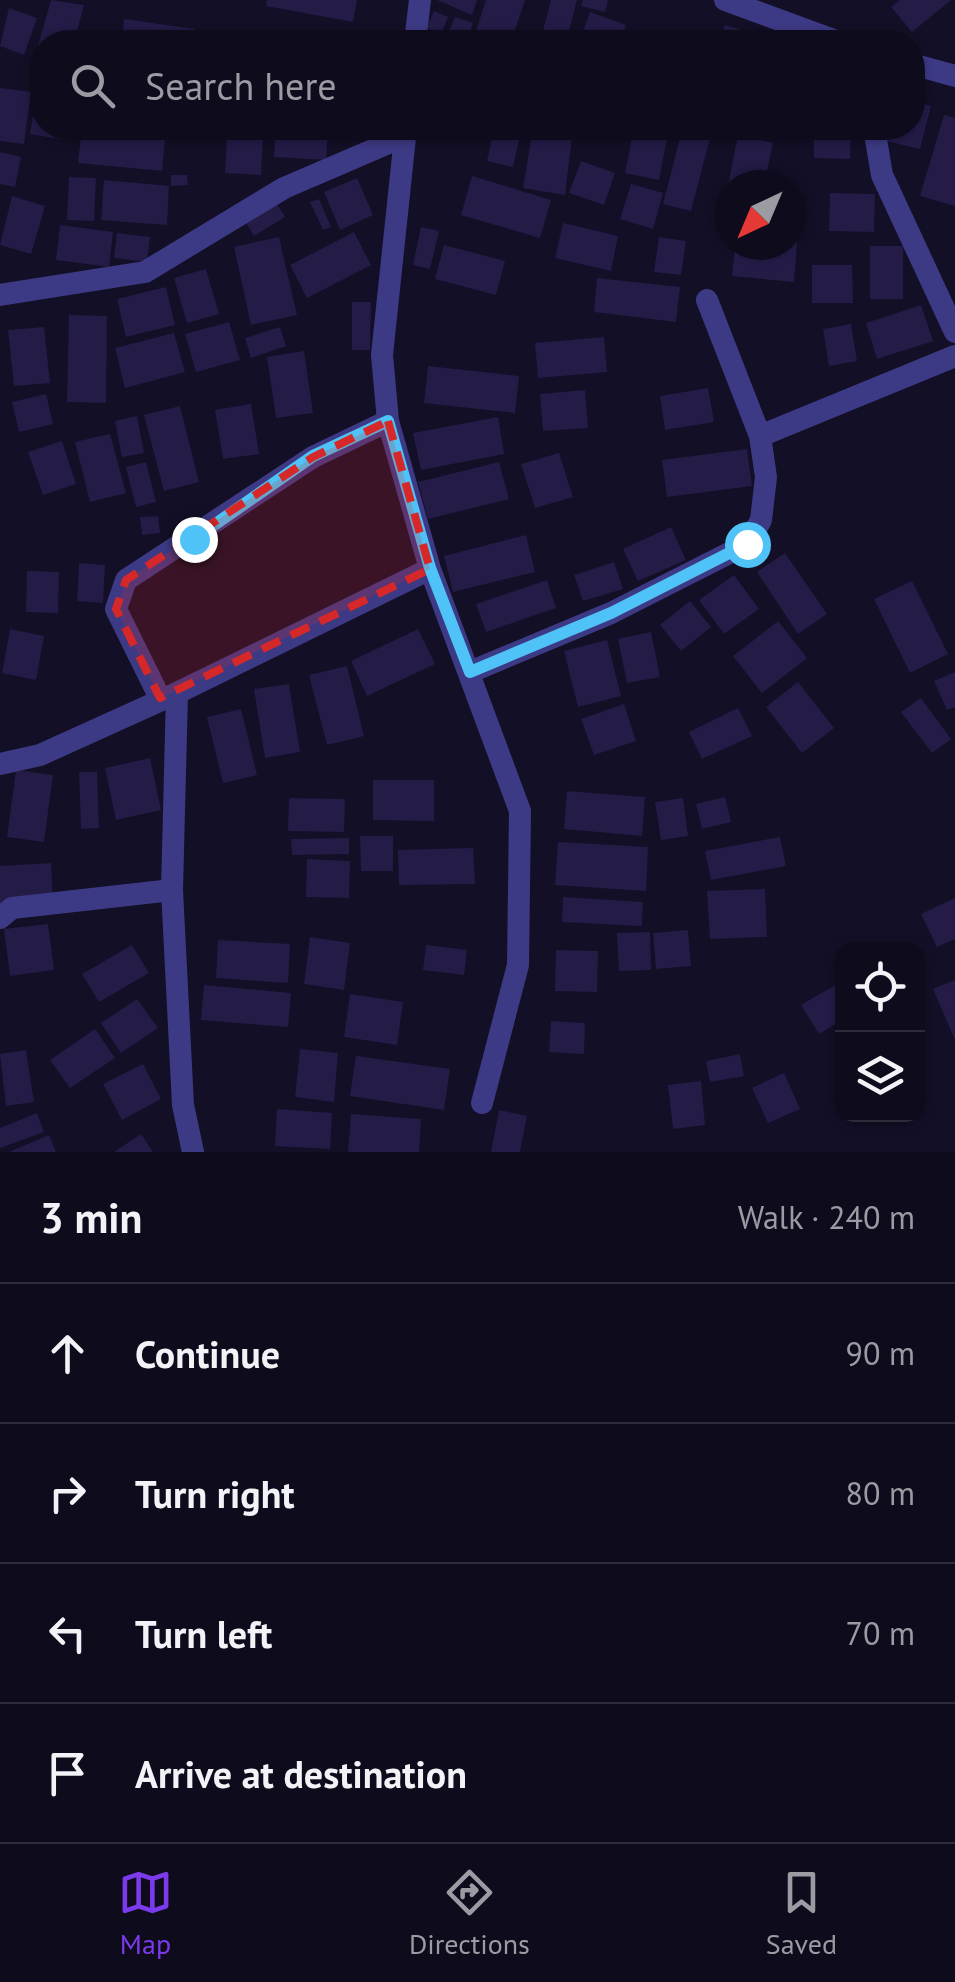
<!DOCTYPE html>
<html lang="en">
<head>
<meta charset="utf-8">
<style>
	body { margin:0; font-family:"PT Sans",sans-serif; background:#1c1929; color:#f1f3f6 }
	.controls { position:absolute; right:30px; bottom:30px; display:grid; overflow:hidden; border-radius:20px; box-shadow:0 2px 8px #0004 }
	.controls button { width:90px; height:90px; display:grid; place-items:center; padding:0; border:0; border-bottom:2px solid #2e2b3b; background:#0e0b1c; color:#f1f3f6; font:50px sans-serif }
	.compass { position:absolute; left:715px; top:170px; width:90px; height:90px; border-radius:50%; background:#0e0b1c; box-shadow:0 2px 8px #0004; rotate:224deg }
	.stop { position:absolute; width:30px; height:30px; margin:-22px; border:8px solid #4fc3f7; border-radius:50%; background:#fff }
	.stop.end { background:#4fc3f7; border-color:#fff; box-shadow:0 2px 10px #0008 }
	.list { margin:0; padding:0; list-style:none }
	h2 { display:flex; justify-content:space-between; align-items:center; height:130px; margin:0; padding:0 40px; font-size:42px }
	h2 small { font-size:32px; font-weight:400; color:#9b9ba3 }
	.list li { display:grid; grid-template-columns:65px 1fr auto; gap:30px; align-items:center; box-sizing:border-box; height:140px; padding:0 40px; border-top:2px solid #2e2b3b }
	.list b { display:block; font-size:38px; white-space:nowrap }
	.list em { font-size:32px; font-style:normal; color:#9b9ba3 }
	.icon { flex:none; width:55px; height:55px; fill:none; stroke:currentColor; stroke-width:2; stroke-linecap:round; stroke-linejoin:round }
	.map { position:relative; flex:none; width:955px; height:1152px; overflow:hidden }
	.search { position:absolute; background:#0e0b1c; box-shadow:0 2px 8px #0004; left:30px; right:30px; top:30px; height:110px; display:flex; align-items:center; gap:25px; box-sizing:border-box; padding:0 35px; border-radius:40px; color:#9b9ba3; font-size:38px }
	.sheet { height:690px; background:#0e0b1c }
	nav { display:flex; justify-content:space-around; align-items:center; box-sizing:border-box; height:140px; border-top:2px solid #2e2b3b; background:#0e0b1c; font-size:28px; color:#9b9ba3 }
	nav a { display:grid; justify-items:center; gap:5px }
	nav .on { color:#7c3aed }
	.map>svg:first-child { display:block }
	.building { fill:#241b47 }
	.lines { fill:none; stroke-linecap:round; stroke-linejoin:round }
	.minor { stroke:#3d3a85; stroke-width:22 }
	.route { stroke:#4fc3f7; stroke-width:12 }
	.marked { fill:#d62828; fill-opacity:0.2; stroke:#d62828; stroke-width:8; stroke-dasharray:20 12; stroke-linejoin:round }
</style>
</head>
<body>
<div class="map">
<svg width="955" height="1152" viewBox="0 0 955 1152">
	<rect width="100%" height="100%" fill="#130f26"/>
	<path class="building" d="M 51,0 L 84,5 L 74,42 L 38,46 Z
		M 267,0 L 357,0 L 353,22 L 266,6 Z
		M 437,0 L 477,0 L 472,15 Z
		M 486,0 L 525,0 L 511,42 L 474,37 Z
		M 551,0 L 577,0 L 566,42 L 540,42 Z
		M 583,0 L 608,0 L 605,12 L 581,6 Z
		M 900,0 L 951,0 L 912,32 L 891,7 Z
		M 9,8 L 37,18 L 24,55 L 0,46 Z
		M 434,11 L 448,17 L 441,34 L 427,28 Z
		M 590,12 L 626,25 L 620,42 L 579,42 Z
		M 455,17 L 473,23 L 468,39 L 449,32 Z
		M 124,19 L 195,29 L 193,42 L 122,42 Z
		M 725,25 L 751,33 L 748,42 L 719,42 Z
		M 344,35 L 388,40 L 387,42 L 343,42 Z
		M 40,73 L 42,128 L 67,128 L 65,140 L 30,134 Z
		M 0,88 L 31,92 L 24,144 L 0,141 Z
		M 912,101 L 931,106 L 920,149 L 882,140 L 885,128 L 912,128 Z
		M 944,115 L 955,118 L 955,206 L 920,196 Z
		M 82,128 L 166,129 L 162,171 L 78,163 Z
		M 276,128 L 328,128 L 326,160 L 274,157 Z
		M 533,128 L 573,128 L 565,195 L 523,188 Z
		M 634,128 L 669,128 L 659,180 L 625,173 Z
		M 814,128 L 851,128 L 850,159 L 814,158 Z
		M 682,130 L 710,138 L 691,211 L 663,204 Z
		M 493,134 L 519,140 L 513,167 L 487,161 Z
		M 738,135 L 773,143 L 764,185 L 730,185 L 730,207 L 724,206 Z
		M 227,137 L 263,138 L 261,175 L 225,173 Z
		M 0,152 L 21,157 L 15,187 L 0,184 Z
		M 581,161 L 615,173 L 604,205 L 569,193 Z
		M 171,175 L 187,175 L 188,185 L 171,186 Z
		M 472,176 L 551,200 L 540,238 L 461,215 Z
		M 69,177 L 96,178 L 94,221 L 67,220 Z
		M 357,178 L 373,215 L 340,230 L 324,192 Z
		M 104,180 L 169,186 L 167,225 L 101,220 Z
		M 631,184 L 663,193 L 653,229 L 620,219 Z
		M 830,193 L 875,194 L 874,232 L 829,231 Z
		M 12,196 L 45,206 L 31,254 L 0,245 Z
		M 319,199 L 331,227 L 323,230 L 310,202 Z
		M 275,201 L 285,217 L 254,236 L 244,220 Z
		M 563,223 L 618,236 L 611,271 L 555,258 Z
		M 60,225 L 113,232 L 109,267 L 56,260 Z
		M 421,227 L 439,231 L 430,269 L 413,265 Z
		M 354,232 L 371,265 L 307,298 L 290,265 Z
		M 117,233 L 150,237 L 147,262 L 114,258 Z
		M 279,237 L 297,315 L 251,325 L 234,247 Z
		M 659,237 L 686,241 L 681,275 L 654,272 Z
		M 790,242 L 797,242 L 794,282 L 732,276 L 735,245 Z
		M 444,245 L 505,261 L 496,295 L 435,279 Z
		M 870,246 L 903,246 L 903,299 L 870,299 Z
		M 812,265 L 852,265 L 853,303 L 812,303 Z
		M 206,269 L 219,314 L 187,323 L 174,278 Z
		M 597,278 L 680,287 L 676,322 L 594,312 Z
		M 166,287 L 175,325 L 126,337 L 117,299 Z
		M 352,302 L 371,302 L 370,350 L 352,350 Z
		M 921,305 L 933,341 L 877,359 L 866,323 Z
		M 69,315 L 107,316 L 106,403 L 67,402 Z
		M 229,322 L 240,360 L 196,372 L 185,334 Z
		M 851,324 L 857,361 L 829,366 L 823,329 Z
		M 44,327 L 50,383 L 14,386 L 8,330 Z
		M 280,327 L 286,346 L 251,358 L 245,338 Z
		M 174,333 L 185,372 L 125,388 L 115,348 Z
		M 604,337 L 607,372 L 538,378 L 535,343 Z
		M 304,351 L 313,413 L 276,418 L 267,357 Z
		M 428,366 L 519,376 L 515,413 L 424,403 Z
		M 708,388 L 714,422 L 665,430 L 660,396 Z
		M 585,390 L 588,428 L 543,431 L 540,394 Z
		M 46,394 L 53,424 L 19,432 L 12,402 Z
		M 251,404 L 259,454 L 223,459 L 215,410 Z
		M 180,406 L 199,482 L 164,491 L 144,415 Z
		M 137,416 L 144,453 L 122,457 L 115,421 Z
		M 498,417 L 504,454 L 421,470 L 413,433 Z
		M 110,434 L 126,493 L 90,502 L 75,442 Z
		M 62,441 L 76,484 L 43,495 L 28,452 Z
		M 747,449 L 752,486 L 667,497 L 662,460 Z
		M 559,453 L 573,497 L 535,508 L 521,464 Z
		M 146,462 L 156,502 L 136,507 L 126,467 Z
		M 499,462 L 509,499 L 428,519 L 418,482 Z
		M 158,516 L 160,533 L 142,535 L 140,517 Z
		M 671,527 L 686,560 L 638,581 L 623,549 Z
		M 526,535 L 535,572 L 453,592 L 444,556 Z
		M 785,553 L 827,614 L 798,634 L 757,572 Z
		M 614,562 L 623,589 L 583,601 L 574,575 Z
		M 79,563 L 105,565 L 103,603 L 77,601 Z
		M 27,571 L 59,572 L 58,613 L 26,612 Z
		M 734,575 L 759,609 L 724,634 L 699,600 Z
		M 547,580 L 556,608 L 486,632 L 476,604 Z
		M 912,581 L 948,654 L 910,673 L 874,599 Z
		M 690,601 L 711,627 L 681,651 L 660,625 Z
		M 778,621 L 807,658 L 762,693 L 733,656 Z
		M 10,629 L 44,636 L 36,680 L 2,673 Z
		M 418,629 L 435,664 L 367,696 L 351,661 Z
		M 651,632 L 660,677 L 627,683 L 618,639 Z
		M 607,640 L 621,696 L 578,707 L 564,651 Z
		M 347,666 L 364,736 L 327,745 L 309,675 Z
		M 955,672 L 955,707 L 947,710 L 934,681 Z
		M 798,682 L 834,728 L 802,753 L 766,707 Z
		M 289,684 L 300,752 L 265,758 L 254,689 Z
		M 921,698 L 951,739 L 932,753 L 901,712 Z
		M 624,704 L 636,741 L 594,755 L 581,719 Z
		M 738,708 L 752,736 L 702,759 L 689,732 Z
		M 241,709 L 257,775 L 223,783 L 207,717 Z
		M 150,758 L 161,810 L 116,820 L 105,768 Z
		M 16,770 L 53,775 L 44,842 L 7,837 Z
		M 79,772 L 97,772 L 99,828 L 81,829 Z
		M 373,780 L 434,780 L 434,821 L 373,820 Z
		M 567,791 L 645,797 L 642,836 L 564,829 Z
		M 725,797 L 731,822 L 702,829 L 696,804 Z
		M 289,798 L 345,799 L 344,832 L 288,831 Z
		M 683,798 L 688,836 L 661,840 L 655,802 Z
		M 360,836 L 393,836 L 393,871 L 361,871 Z
		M 780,837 L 786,866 L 711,880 L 705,851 Z
		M 349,838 L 349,854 L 292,855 L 291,839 Z
		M 558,842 L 648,847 L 646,891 L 555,885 Z
		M 473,848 L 475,884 L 399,885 L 398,850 Z
		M 307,859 L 350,861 L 349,898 L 306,897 Z
		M 51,863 L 53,902 L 0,906 L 0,866 Z
		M 765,889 L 767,937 L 710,939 L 707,891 Z
		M 563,897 L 643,902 L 642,926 L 562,922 Z
		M 955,898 L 955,939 L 937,947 L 921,914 Z
		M 48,924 L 54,970 L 10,976 L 4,929 Z
		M 688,930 L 691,966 L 656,969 L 653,933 Z
		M 650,932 L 651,970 L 619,971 L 617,933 Z
		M 310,937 L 350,943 L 344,990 L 304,984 Z
		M 218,940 L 290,944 L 288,983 L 216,978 Z
		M 132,945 L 149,973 L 99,1002 L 82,974 Z
		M 426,945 L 467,950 L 464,975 L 423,970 Z
		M 556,950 L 598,951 L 597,992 L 555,991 Z
		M 955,980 L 955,1040 L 933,989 Z
		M 837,984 L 842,992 L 842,1020 L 819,1034 L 801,1005 Z
		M 204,985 L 291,993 L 288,1027 L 201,1020 Z
		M 350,994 L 403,1002 L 397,1045 L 344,1037 Z
		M 137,999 L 158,1028 L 121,1053 L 101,1023 Z
		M 551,1021 L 585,1023 L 584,1054 L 549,1052 Z
		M 95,1029 L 115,1058 L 70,1088 L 50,1060 Z
		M 300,1049 L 338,1053 L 334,1102 L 295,1097 Z
		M 26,1050 L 34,1102 L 6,1106 L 0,1054 Z
		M 740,1054 L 744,1076 L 710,1082 L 706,1061 Z
		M 356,1056 L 450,1069 L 444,1110 L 350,1096 Z
		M 143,1064 L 161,1099 L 122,1120 L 103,1084 Z
		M 784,1073 L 800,1109 L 768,1123 L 752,1088 Z
		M 701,1081 L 705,1125 L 673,1129 L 668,1085 Z
		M 277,1109 L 332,1113 L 330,1149 L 275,1146 Z
		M 499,1110 L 527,1116 L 520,1152 L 491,1152 Z
		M 37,1113 L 44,1132 L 0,1148 L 0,1128 Z
		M 351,1114 L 421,1119 L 419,1152 L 348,1152 Z
		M 141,1134 L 153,1152 L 114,1152 Z
		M 49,1135 L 56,1152 L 9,1152 Z"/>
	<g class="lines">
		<path class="minor" d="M 725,0 L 839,42
			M 415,42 L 420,0
			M 912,64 L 955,76
			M 406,128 L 382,355 L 388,421 L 430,569 L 520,811 L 518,965 L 482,1103
			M 874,128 L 882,175 L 955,332
			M 0,295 L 145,272 L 284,188 L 405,136
			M 760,436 L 955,356
			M 470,672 L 611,613 L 747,544 L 761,520 L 766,477 L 760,436 L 707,300
			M 177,693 L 172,890 L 183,1105 L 193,1152
			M 160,698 L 116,609 L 126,580 L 313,457 L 388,421
			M 0,764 L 40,755 L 177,693 L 430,569
			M 0,918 L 12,908 L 172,890"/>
	</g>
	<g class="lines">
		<path class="route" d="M 194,539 L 313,456 L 388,421 L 430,568 L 470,672 L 611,613 L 747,544"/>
	</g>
	<path class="marked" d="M 388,421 L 430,569 L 160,698 L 116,609 L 126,580 L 313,457 Z"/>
</svg>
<div class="controls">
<button><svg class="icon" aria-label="locate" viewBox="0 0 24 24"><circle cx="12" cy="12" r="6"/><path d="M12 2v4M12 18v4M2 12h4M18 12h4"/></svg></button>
<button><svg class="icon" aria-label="layers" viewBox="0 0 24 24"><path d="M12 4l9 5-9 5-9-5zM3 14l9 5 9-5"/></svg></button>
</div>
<svg class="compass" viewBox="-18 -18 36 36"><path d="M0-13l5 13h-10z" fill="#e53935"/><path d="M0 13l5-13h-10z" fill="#9b9ba3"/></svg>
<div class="stop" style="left:747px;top:544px"></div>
<div class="stop end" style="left:194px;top:539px"></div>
<div class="search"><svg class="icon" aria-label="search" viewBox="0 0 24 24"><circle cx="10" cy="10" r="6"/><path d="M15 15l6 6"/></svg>Search here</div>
</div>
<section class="sheet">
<h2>3 min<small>Walk · 240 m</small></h2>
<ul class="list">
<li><svg class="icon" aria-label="ahead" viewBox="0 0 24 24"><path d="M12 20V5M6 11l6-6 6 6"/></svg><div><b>Continue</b></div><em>90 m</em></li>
<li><svg class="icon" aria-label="right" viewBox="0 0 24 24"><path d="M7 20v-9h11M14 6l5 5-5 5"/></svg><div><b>Turn right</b></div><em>80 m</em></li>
<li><svg class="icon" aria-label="left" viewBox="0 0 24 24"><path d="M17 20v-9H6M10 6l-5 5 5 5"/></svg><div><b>Turn left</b></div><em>70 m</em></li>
<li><svg class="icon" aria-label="arrive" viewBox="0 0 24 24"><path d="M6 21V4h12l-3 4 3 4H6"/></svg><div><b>Arrive at destination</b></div></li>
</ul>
</section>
<nav>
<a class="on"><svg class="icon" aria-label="map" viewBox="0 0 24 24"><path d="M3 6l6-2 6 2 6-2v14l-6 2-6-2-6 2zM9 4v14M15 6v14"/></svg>Map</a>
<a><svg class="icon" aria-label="directions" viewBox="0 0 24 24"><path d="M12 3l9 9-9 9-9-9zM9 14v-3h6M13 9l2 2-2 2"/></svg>Directions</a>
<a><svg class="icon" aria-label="saved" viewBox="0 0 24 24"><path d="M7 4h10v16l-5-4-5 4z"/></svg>Saved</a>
</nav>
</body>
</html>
